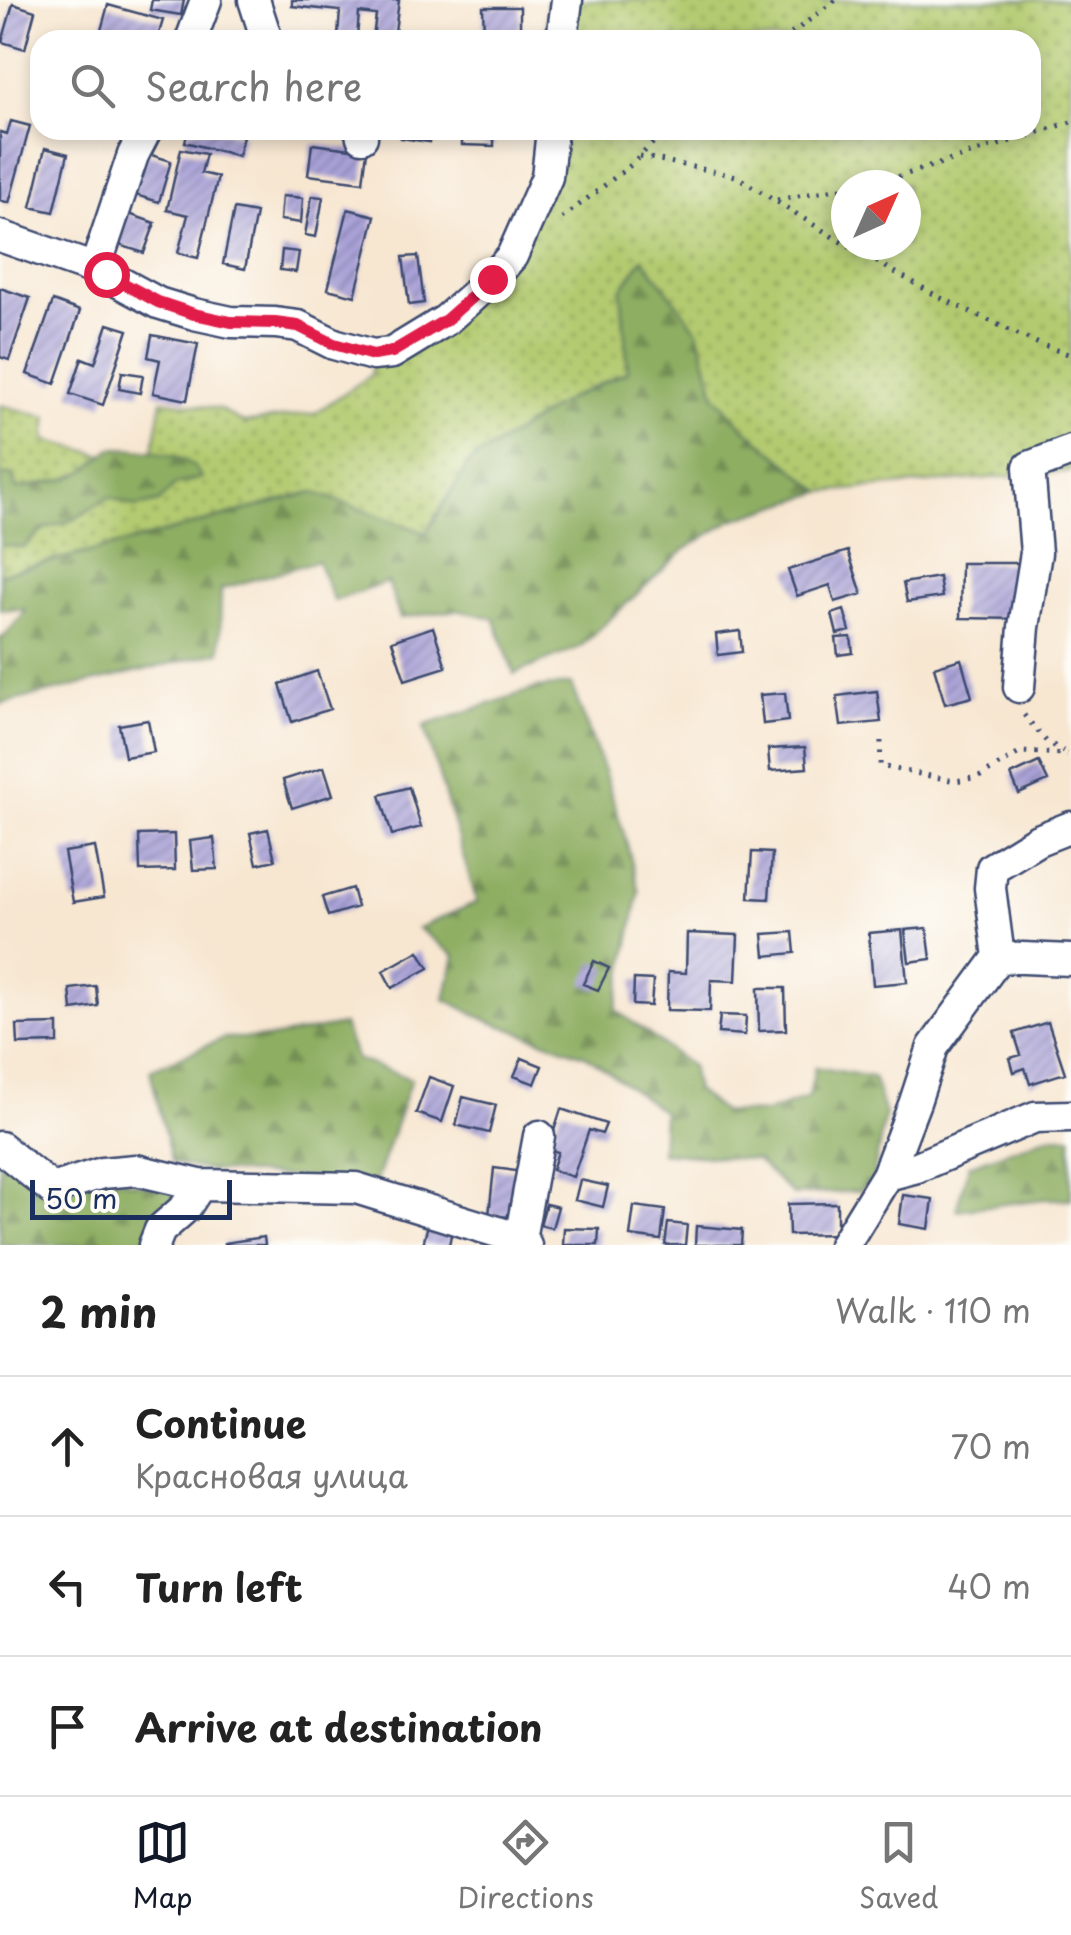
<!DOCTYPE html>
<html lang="en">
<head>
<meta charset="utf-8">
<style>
	body { margin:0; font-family:"Playpen Sans",sans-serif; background:#f2f2f2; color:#222 }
	.compass { position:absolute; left:831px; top:170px; width:90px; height:90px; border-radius:50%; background:#fff; box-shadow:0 5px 15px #0003; rotate:45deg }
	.scale { position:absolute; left:30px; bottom:25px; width:202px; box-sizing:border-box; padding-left:10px; border:5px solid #1b2f5e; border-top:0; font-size:28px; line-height:35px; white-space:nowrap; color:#1b2f5e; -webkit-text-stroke:8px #fdfcf7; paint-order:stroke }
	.stop { position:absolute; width:30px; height:30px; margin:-22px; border:8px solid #e11d48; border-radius:50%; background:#fff }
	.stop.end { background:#e11d48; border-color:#fff; box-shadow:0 2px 10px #0008 }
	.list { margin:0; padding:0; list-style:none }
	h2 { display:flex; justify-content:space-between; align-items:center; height:130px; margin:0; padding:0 40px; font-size:42px }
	h2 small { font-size:32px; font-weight:400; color:#767676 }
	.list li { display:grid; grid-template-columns:65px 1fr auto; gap:30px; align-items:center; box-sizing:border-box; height:140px; padding:0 40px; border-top:2px solid #e0e0e0 }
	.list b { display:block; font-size:38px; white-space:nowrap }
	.list p { margin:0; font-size:32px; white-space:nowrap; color:#767676 }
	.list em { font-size:32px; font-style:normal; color:#767676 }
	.icon { flex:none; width:55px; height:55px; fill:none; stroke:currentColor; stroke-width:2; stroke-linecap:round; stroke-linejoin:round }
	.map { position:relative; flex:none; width:1071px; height:1245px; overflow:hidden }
	.search { position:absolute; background:#fff; box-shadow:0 5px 15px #0003; left:30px; right:30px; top:30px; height:110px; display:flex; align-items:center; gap:25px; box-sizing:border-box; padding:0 35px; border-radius:30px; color:#767676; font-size:38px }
	.sheet { height:550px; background:#fff }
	nav { display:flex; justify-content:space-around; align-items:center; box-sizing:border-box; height:140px; border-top:2px solid #e0e0e0; background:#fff; font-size:28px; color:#767676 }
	nav a { display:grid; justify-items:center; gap:5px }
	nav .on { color:#111827 }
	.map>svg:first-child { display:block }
	.grass { fill:url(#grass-dots); stroke:#677c66; stroke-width:2.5; fill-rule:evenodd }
	.forest { fill:url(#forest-firs); stroke:#546e60; stroke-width:2.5 }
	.building { fill:url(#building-hatch) }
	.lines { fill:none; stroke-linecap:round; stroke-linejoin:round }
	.minor-casing { stroke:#3c4a6f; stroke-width:35 }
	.path { stroke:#3c4a6f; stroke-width:5; stroke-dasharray:2.5 8; stroke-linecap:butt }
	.minor { stroke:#fff; stroke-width:30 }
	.route { stroke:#e11d48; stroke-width:12 }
</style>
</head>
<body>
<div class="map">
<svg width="1071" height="1245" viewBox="0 0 1071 1245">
	<defs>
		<pattern id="grass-dots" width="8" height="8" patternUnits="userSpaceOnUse" patternTransform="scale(2.5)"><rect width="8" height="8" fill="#b3ca6f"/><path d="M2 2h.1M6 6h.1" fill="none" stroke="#91a45e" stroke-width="1.8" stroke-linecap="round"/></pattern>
		<pattern id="forest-firs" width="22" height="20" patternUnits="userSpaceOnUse" patternTransform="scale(2.5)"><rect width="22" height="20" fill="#8eae62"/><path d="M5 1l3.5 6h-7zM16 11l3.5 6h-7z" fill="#738e54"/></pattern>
		<pattern id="building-hatch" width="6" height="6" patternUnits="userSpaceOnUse" patternTransform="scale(2.5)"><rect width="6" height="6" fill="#a9a1d7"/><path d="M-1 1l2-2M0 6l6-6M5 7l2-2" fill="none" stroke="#8984b2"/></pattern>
	</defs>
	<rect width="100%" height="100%" fill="#fdfcf7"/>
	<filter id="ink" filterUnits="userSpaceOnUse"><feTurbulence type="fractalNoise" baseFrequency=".01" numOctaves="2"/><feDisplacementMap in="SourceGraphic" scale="20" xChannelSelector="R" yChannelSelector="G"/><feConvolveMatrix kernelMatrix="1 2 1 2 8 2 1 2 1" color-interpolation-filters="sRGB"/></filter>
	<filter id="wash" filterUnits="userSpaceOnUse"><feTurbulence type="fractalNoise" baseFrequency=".0048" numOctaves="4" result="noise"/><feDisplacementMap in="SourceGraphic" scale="40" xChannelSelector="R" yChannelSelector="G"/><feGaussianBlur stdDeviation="2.25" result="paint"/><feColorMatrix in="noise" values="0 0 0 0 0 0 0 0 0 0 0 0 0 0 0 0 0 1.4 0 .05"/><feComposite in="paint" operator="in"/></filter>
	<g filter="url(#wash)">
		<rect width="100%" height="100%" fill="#f7e6d0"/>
		<path class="grass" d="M 547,0 L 1071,0 L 1071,471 L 822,492 L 744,428 L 715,395 L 698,331 L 621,291 L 628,371 L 566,400 L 470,462 L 426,533 L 312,492 L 130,542 L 0,574 L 0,405 L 48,417 L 45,440 L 150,467 L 162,400 L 220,409 L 243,423 L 315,413 L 371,375 L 372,361 L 493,268 L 542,160 L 543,130 L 1031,130 L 1031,40 L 547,40 ZM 846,185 L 906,185 L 906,245 L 846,245 Z"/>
		<path class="forest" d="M 643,258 L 698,331 L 715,395 L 744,428 L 822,492 L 732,520 L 684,550 L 580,647 L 514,674 L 494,618 L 456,610 L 400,618 L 388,582 L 334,601 L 317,561 L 221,589 L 220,652 L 0,704 L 0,638 L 4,637 L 26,610 L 0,609 L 0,574 L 130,542 L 313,492 L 426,533 L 470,462 L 566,400 L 628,371 L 621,290 Z
			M 112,448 C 134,448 173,451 192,465 C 195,467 200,475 202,478 L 175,485 L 159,502 L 135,507 L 109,497 L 75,519 L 44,529 L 23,548 L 0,545 L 0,475 L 12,475 L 17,489 L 66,479 L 85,471 Z
			M 571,684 L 604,771 L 626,840 L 639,892 L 616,1010 L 691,1066 L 696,1090 L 722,1112 L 765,1113 L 809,1097 L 815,1067 L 873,1077 L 885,1114 L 873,1178 L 861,1191 L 793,1195 L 756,1160 L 661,1152 L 663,1112 L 587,1056 L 488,1021 L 445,999 L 455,956 L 418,928 L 477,902 L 424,726 L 537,688 Z
			M 343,1025 L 356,1059 L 411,1079 L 375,1184 L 207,1170 L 172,1163 L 150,1070 L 224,1038 L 271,1038 Z
			M 1049,1136 L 1071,1136 L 1071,1199 L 1044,1199 L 956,1210 L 969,1165 Z
			M 0,1157 L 50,1195 L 103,1176 L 180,1193 L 144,1245 L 0,1245 Z"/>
		<g id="blocks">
			<path class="building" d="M 152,0 L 184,0 L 181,15 L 150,10 Z
				M 292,0 L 399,0 L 394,40 L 373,38 L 376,15 L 359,13 L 357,37 L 338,35 L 340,11 L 292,6 Z
				M 13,4 L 35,11 L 25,49 L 2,42 Z
				M 108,5 L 163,20 L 157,40 L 122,40 L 100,34 Z
				M 483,7 L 520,7 L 520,35 L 484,35 Z
				M 11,121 L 30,126 L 9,203 L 0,200 L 0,132 L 7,134 Z
				M 188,130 L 219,130 L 243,136 L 238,156 L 185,142 Z
				M 403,130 L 431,130 L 429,142 L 401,138 Z
				M 462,130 L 494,130 L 494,146 L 462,145 Z
				M 312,144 L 367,151 L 363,182 L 308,175 Z
				M 45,148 L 68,154 L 54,212 L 31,207 Z
				M 181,149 L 206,154 L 201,173 L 218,177 L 198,258 L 178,253 L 188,215 L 167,210 Z
				M 145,153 L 171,161 L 159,202 L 132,194 Z
				M 282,196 L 303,198 L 301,223 L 280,220 Z
				M 312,196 L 323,197 L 316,237 L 305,235 Z
				M 234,209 L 256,213 L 245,269 L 223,264 Z
				M 348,209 L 375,216 L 355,296 L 328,289 Z
				M 123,212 L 155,223 L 144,253 L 113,243 Z
				M 282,250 L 299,252 L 296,272 L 280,270 Z
				M 418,256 L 424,303 L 409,305 L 403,257 Z
				M 0,288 L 30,298 L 9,360 L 0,357 Z
				M 53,301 L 80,311 L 55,384 L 27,374 Z
				M 108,324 L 128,330 L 103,405 L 70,394 L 82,358 L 95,363 Z
				M 152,335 L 198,344 L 187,400 L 153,393 L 160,360 L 148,357 Z
				M 122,372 L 143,375 L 140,393 L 119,389 Z
				M 848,551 L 862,594 L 835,602 L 830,585 L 797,596 L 788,570 Z
				M 961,563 L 1021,563 L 1021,619 L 960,618 Z
				M 939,577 L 942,597 L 907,602 L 903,583 Z
				M 844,610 L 850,631 L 837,634 L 832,614 Z
				M 433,627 L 446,667 L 405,680 L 392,641 Z
				M 740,631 L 742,652 L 718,655 L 716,634 Z
				M 851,637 L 853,653 L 838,655 L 836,638 Z
				M 961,659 L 972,697 L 945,704 L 934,667 Z
				M 317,671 L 330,709 L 292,722 L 280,684 Z
				M 877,691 L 881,722 L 841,726 L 837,696 Z
				M 785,693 L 788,721 L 763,724 L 760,695 Z
				M 148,720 L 154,752 L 125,757 L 119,725 Z
				M 805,747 L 807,768 L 770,771 L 768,749 Z
				M 1039,762 L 1048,781 L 1019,794 L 1011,775 Z
				M 324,767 L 333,795 L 292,808 L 283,780 Z
				M 409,787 L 421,827 L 392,835 L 380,795 Z
				M 268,829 L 275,860 L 257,864 L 250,833 Z
				M 174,834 L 175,870 L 140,871 L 139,835 Z
				M 214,838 L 217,869 L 193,870 L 190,841 Z
				M 95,847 L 104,897 L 73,902 L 64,852 Z
				M 752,852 L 772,853 L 769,899 L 749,898 Z
				M 352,888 L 357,907 L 328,916 L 322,897 Z
				M 927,928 L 931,959 L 909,962 L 905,930 Z
				M 902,930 L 907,982 L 873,985 L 869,933 Z
				M 793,932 L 795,953 L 765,956 L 763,934 Z
				M 687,933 L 738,935 L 736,981 L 711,980 L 710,1011 L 667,1010 L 668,972 L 686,973 Z
				M 419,951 L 429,968 L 392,988 L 383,971 Z
				M 594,961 L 609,968 L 598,990 L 583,984 Z
				M 634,979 L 653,980 L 651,1006 L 633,1005 Z
				M 96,986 L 98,1006 L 72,1010 L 70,989 Z
				M 758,988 L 785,988 L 786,1030 L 759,1031 Z
				M 720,1015 L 746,1016 L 745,1035 L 718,1033 Z
				M 1048,1022 L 1065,1073 L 1030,1084 L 1025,1068 L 1014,1072 L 1010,1058 L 1021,1055 L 1014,1033 Z
				M 58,1024 L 58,1043 L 18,1044 L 17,1025 Z
				M 522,1058 L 542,1066 L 535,1084 L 514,1076 Z
				M 429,1077 L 454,1086 L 442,1122 L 416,1113 Z
				M 463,1097 L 496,1105 L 489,1133 L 456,1125 Z
				M 561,1109 L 606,1124 L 602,1134 L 589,1130 L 573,1177 L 552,1170 L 558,1152 L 548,1149 Z
				M 494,1168 L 524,1172 L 519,1218 L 489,1215 Z
				M 580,1180 L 608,1186 L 603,1207 L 575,1200 Z
				M 903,1195 L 933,1199 L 929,1229 L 899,1224 Z
				M 837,1203 L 837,1234 L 789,1235 L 788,1204 Z
				M 546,1204 L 558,1207 L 552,1228 L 540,1225 Z
				M 634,1206 L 665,1210 L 661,1240 L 630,1236 Z
				M 668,1223 L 687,1225 L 685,1245 L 665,1245 Z
				M 428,1224 L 452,1230 L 449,1245 L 423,1245 Z
				M 696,1226 L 742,1230 L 741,1245 L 695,1245 Z
				M 564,1228 L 599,1229 L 598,1245 L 563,1245 Z
				M 264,1237 L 265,1245 L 224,1245 L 224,1243 Z"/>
		</g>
	</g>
	<g filter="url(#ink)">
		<use href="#blocks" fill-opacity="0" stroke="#3c4a6f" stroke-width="2.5"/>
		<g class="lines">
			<g class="minor-casing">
				<path id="minor" d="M 254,0 L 267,40
					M 191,40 L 206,0
					M 562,40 L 567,0
					M 360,130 L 362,137
					M 0,236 L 95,269 L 158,303 L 194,314 L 231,322 L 275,323 L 298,326 L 334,344 L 373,355 L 392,353 L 446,320 L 492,279 L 512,256 L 547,177 L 552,130
					M 95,269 L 133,155 L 146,130
					M 1019,687 L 1024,627 L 1036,553 L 1029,467 L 1071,451
					M 999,957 L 1071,960
					M 0,1147 L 52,1189 L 102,1173 L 136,1170 L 200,1185 L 356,1188 L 520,1239 L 526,1245
					M 887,1175 L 917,1167 L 1035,1117 L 1071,1116
					M 520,1239 L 539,1136
					M 154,1245 L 160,1230 L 185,1208 L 200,1185
					M 844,1245 L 887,1175 L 915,1102 L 933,1047 L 999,957 L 990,888 L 992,868 L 1038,840 L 1071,827"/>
			</g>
			<path class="path" d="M 783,40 L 836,0
				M 640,156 L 736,176 L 838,240 L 939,297 L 1039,344 L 1071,355
				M 857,185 L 891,179 L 1071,122
				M 777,200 L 846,187
				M 562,218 L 631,165 L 666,130
				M 1024,715 L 1046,741 L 1063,751
				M 881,741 L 880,766 L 955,781 L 979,777 L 1021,752 L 1067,754"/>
			<use href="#minor" class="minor"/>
		</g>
	</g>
	<g class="lines" filter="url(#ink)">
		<path class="route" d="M 106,274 L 158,302 L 194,314 L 231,322 L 275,323 L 298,326 L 334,344 L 373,355 L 392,352 L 446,320 L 492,279"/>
	</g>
</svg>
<svg class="compass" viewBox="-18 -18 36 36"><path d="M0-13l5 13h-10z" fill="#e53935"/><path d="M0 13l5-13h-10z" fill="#767676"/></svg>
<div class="scale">50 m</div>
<div class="stop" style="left:106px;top:274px"></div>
<div class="stop end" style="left:492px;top:279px"></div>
<div class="search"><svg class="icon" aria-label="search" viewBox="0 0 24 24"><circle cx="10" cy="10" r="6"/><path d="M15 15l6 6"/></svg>Search here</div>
</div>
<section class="sheet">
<h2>2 min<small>Walk · 110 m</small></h2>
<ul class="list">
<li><svg class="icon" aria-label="ahead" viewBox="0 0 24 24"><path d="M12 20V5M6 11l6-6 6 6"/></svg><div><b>Continue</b><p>Красновая улица</p></div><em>70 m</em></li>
<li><svg class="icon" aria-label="left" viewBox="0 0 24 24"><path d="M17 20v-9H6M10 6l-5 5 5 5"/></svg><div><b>Turn left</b></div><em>40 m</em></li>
<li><svg class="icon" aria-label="arrive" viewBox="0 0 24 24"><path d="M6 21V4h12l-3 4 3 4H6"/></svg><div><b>Arrive at destination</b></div></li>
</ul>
</section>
<nav>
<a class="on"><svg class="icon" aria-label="map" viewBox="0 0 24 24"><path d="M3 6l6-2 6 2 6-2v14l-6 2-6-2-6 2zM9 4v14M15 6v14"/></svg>Map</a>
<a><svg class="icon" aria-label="directions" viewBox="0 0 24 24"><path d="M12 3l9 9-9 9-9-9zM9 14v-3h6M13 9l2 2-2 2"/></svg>Directions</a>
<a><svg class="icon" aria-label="saved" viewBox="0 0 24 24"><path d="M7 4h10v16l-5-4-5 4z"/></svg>Saved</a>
</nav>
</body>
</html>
